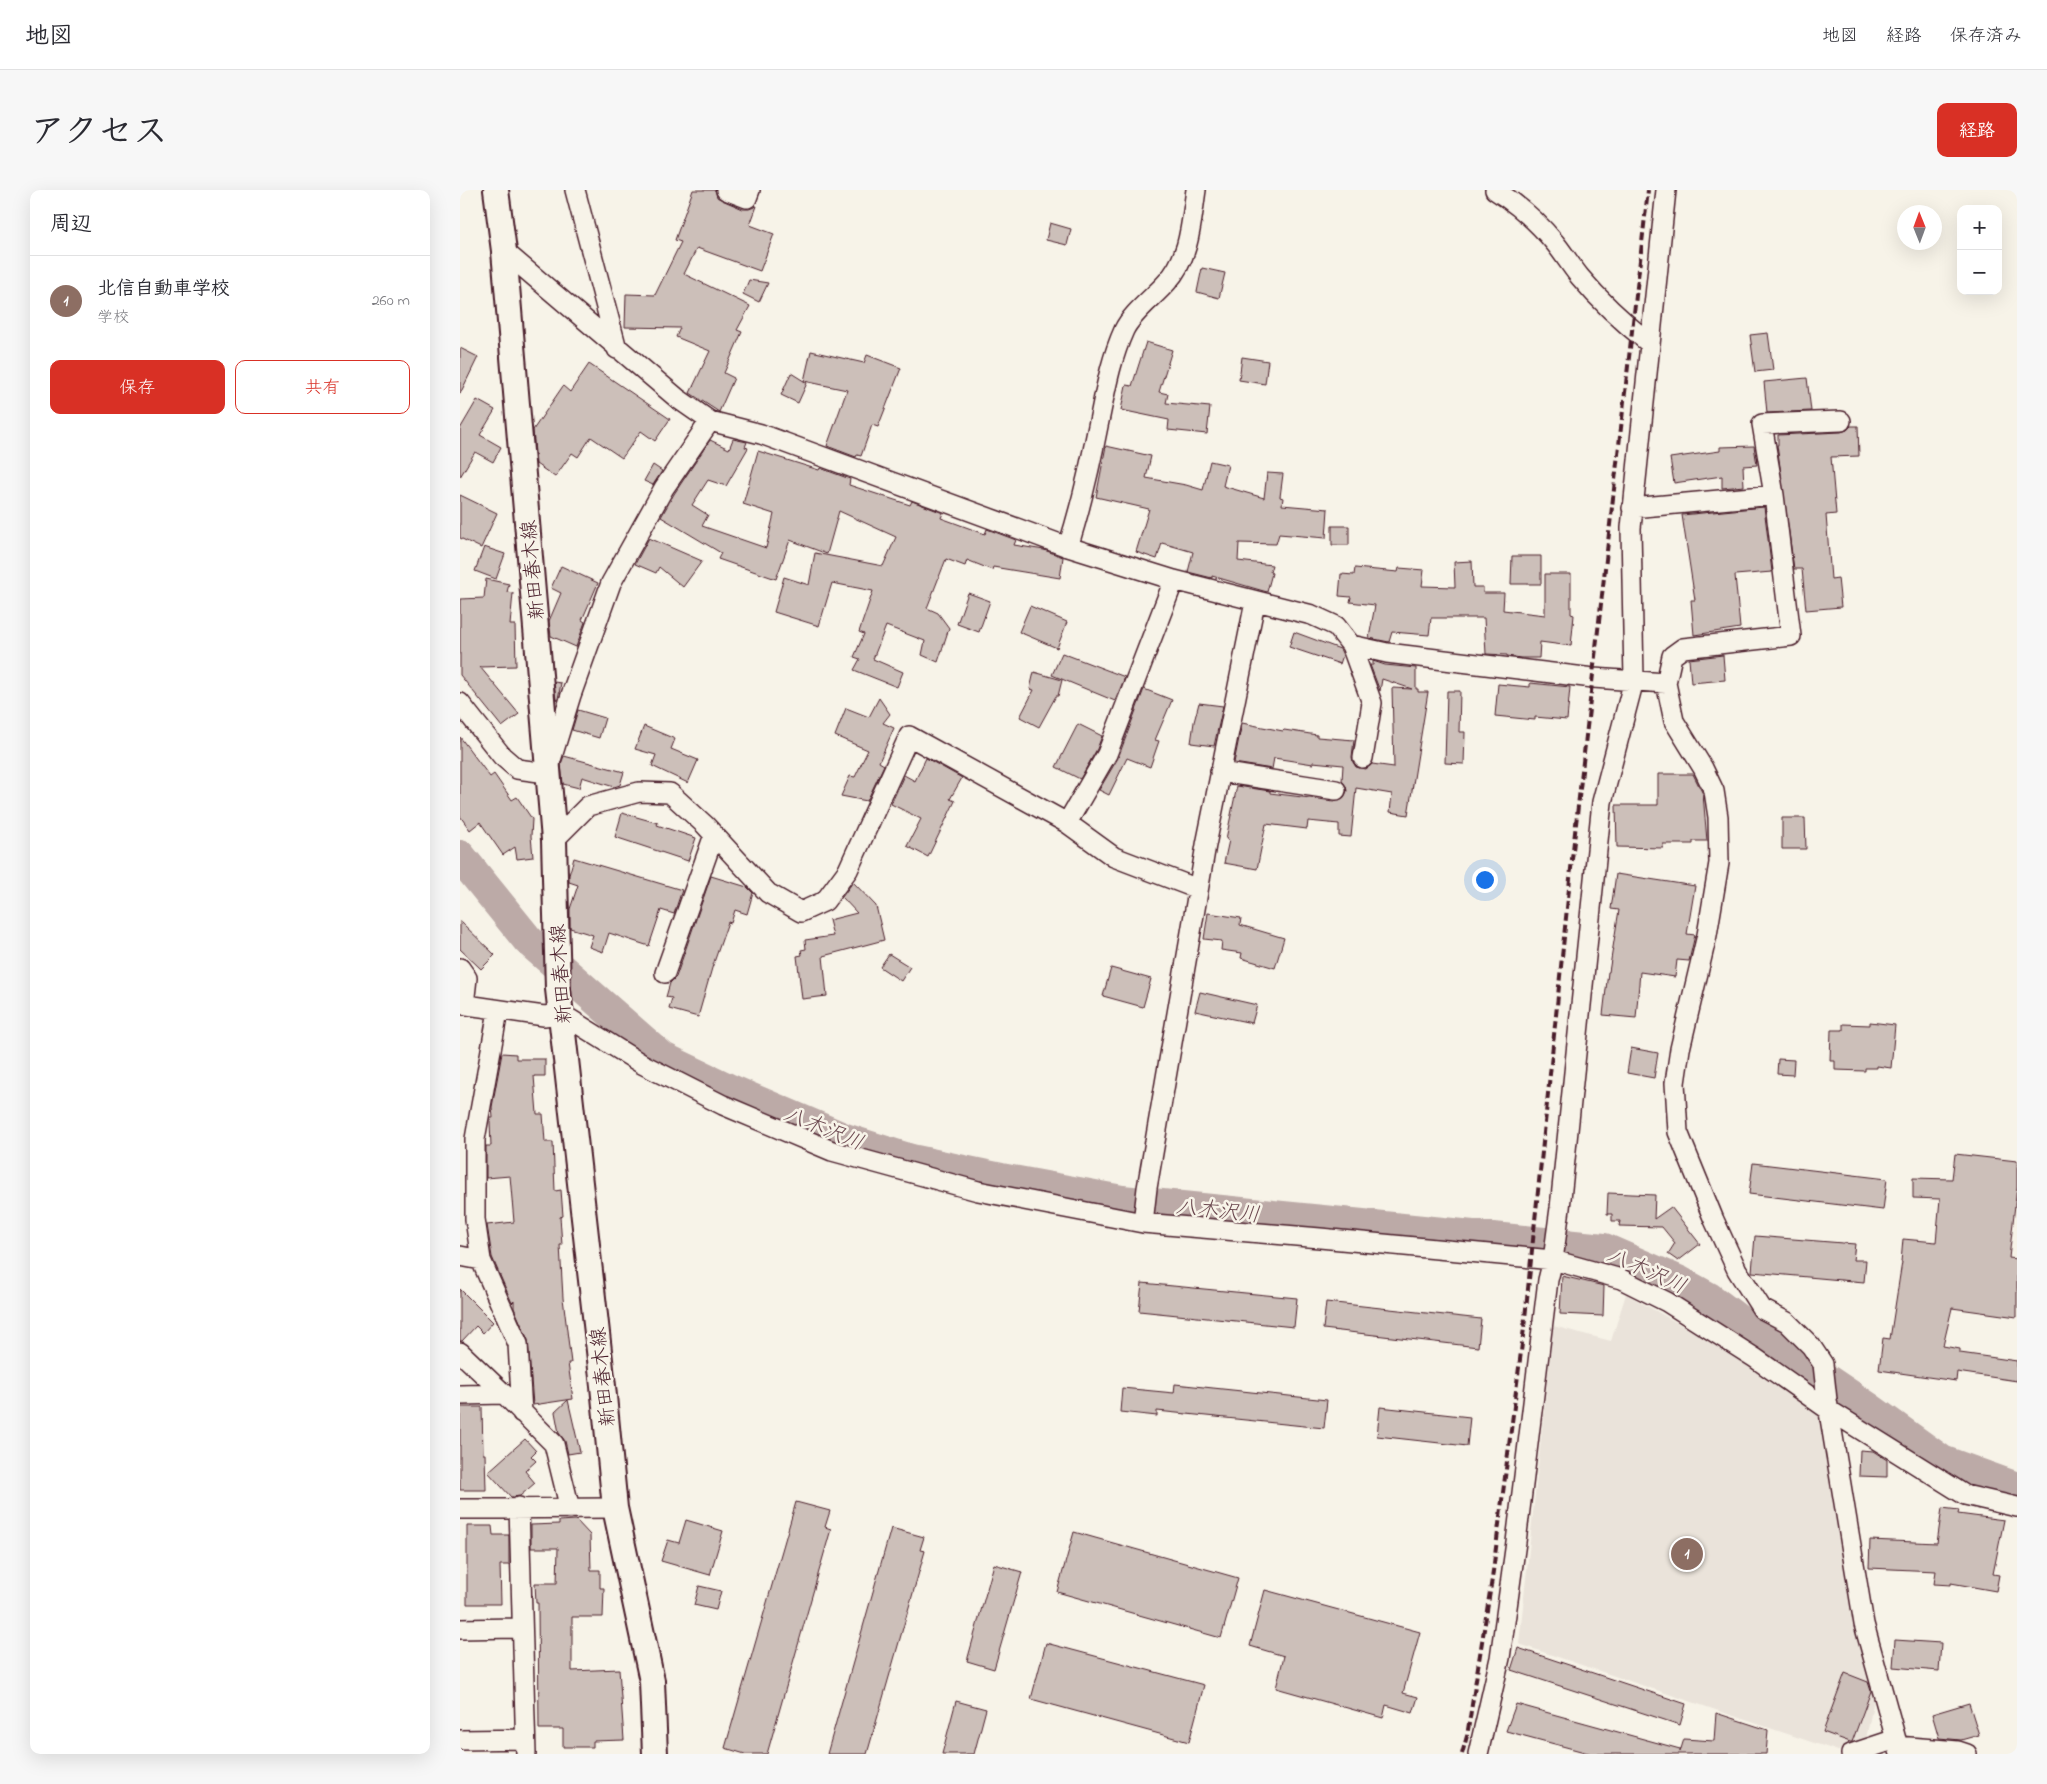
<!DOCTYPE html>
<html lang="ja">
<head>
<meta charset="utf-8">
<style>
	body { margin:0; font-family:"Indie Flower","Klee One",sans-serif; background:#f7f7f7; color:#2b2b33 }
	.controls { position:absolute; right:15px; top:15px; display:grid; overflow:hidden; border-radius:10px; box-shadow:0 5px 20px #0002 }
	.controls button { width:45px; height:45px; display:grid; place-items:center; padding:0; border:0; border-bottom:1px solid #e1e1e2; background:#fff; color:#2b2b33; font:25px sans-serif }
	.compass { position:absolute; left:1437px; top:15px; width:45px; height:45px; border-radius:50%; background:#fff; box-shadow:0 5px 20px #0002; rotate:359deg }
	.you { position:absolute; left:1024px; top:689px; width:18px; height:18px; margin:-12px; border:4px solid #fff; border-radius:50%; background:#1a73e8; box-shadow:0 0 0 8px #1a73e833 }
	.badge { display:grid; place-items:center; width:32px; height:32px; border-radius:50%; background:#d93025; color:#fff; font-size:16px; font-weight:700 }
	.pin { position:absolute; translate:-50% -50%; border:2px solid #fff; box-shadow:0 1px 5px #0006 }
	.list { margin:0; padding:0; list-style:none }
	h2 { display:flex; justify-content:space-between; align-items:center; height:65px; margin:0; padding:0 20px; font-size:21px }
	h2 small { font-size:16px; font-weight:400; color:#7c7c81 }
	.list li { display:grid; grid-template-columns:32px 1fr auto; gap:15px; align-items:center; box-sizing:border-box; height:90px; padding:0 20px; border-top:1px solid #e1e1e2 }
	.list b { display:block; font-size:19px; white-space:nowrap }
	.list p { margin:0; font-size:16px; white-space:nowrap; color:#7c7c81 }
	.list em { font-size:16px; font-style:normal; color:#7c7c81 }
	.actions { display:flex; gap:10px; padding:15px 20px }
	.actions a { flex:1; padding:11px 0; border:1px solid #d93025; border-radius:10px; text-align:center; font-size:18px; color:#d93025 }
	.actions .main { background:#d93025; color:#fff }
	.map { position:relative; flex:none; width:1557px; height:1564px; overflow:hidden; border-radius:10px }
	header { display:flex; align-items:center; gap:30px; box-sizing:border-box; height:70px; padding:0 25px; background:#fff; border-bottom:1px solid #e1e1e2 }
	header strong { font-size:24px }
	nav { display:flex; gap:28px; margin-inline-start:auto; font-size:18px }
	.intro { display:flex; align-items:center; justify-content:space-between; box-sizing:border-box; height:120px; padding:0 30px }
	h1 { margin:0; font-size:35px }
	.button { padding:12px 22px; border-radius:10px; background:#d93025; color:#fff; font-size:18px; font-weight:700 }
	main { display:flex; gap:30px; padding:0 30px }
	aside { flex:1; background:#fff; border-radius:10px; box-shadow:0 5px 20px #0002 }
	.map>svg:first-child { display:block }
	.built { fill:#eae3da }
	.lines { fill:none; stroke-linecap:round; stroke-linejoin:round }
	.river { stroke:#bcaaa7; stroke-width:32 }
	.building { fill:#ccbfb9; stroke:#4a1f2b }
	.minor-casing { stroke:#4a1f2b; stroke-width:22 }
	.major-casing { stroke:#4a1f2b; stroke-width:28 }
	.minor { stroke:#f7f3e8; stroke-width:19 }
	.major { stroke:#f7f3e8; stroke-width:24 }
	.rail { stroke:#4a1f2b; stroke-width:4; stroke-dasharray:8 4; stroke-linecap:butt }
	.labels { text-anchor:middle; stroke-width:5; stroke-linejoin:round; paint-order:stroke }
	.street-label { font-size:20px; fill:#4a1f2b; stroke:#f7f3e8 }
	.water-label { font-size:21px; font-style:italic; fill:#6c4950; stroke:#f7f3e8 }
</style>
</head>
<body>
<header>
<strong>地図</strong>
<nav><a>地図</a><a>経路</a><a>保存済み</a></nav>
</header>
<div class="intro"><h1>アクセス</h1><a class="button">経路</a></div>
<main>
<aside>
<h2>周辺<small></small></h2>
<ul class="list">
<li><span class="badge" style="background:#8d6e63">1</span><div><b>北信自動車学校</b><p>学校</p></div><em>260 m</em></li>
</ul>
<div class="actions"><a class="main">保存</a><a>共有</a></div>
</aside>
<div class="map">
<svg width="1557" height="1564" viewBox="0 0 1557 1564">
	<rect width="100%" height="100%" fill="#f7f3e8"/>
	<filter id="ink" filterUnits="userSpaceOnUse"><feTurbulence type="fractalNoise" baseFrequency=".02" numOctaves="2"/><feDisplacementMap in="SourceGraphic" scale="10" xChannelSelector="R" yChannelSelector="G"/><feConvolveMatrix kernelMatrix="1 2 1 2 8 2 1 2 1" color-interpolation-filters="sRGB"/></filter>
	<g filter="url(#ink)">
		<path class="built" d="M 1166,1104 L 1246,1149 L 1363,1224 L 1390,1408 L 1414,1509 L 1406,1549 L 1378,1561 L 1059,1454 L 1093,1136 L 1151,1151 Z"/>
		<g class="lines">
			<path class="river" d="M 0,666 L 68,750 L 203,868 L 268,899 L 385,949 L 451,970 L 541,989 L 662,1011 L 1144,1059 L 1220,1092 L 1249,1108 L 1282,1133 L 1407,1217 L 1482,1271 L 1557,1298"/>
		</g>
		<path class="building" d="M 233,0 L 255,0 L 257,7 L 262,10 L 283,19 L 289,19 L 297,16 L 290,35 L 314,44 L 300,81 L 237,58 L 224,84 L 290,116 L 277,140 L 282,142 L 264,183 L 274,188 L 259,222 L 230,203 L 250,161 L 216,147 L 220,138 L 165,137 L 166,104 L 195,105 L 221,52 L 215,50 Z
			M 590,33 L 611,39 L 607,55 L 586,50 Z
			M 742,78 L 765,83 L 759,108 L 737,102 Z
			M 289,90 L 308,93 L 299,112 L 283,104 Z
			M 1308,143 L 1313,180 L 1295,182 L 1290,145 Z
			M 686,152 L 712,160 L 699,202 L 708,204 L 706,213 L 750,217 L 747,244 L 708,240 L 709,230 L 661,220 L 666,195 L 672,196 Z
			M 0,158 L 18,167 L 0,204 Z
			M 351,161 L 404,173 L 407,165 L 441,178 L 418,237 L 412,235 L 401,266 L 397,265 L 396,267 L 367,256 L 387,200 L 344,191 Z
			M 782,167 L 808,171 L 805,194 L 779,190 Z
			M 129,174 L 210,229 L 195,251 L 181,241 L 162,268 L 131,247 L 118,267 L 112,263 L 95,287 L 76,274 L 73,240 L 103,196 L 110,202 Z
			M 331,183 L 347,193 L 338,213 L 321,205 Z
			M 1347,188 L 1351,221 L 1307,223 L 1304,192 Z
			M 17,210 L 35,220 L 20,245 L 41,257 L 33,272 L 15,262 L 0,287 L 0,239 Z
			M 1391,236 L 1398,236 L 1399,266 L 1371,267 L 1376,324 L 1366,325 L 1371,389 L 1378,388 L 1381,417 L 1346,420 L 1342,379 L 1334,379 L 1317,255 L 1318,255 L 1318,245 L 1381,242 L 1387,240 Z
			M 273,249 L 287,252 L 285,257 L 288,258 L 266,296 L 248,290 L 232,315 L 248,325 L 242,336 L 306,358 L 314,324 L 283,314 L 298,261 L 359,280 L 360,278 L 390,289 L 389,295 L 450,315 L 452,311 L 483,323 L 481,328 L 525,344 L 527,339 L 556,350 L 554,355 L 584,360 L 603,367 L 600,388 L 533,377 L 532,380 L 507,370 L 505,376 L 486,369 L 467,418 L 478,423 L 489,438 L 478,472 L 462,465 L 465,451 L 426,436 L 413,469 L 443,482 L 437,497 L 394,480 L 400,469 L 394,467 L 404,444 L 399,442 L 413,401 L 372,393 L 359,436 L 314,422 L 324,387 L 349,395 L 355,363 L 423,376 L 436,347 L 379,321 L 367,364 L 330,350 L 316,389 L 258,369 L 261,363 L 201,327 L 214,304 L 250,250 L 269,259 Z
			M 646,256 L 691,266 L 686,288 L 726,295 L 743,300 L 750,271 L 768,275 L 763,296 L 804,308 L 807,283 L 823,284 L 820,307 L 823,308 L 822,315 L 868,319 L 866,348 L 819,344 L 816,354 L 779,353 L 778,371 L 812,375 L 810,382 L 812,383 L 807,402 L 752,386 L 752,388 L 728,382 L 733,362 L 702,353 L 697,369 L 676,362 L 689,319 L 636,307 Z
			M 1294,256 L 1297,275 L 1283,276 L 1284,296 L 1262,298 L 1262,286 L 1214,293 L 1210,268 L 1260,261 L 1260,257 Z
			M 193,275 L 202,281 L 193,295 L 184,291 Z
			M 0,305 L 37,323 L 21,358 L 0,348 Z
			M 1304,317 L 1312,382 L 1275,385 L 1280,438 L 1234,445 L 1231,410 L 1235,410 L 1222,325 Z
			M 872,336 L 889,336 L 889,355 L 872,355 Z
			M 189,348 L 242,371 L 223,397 L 199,377 L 196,383 L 175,374 Z
			M 24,357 L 45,364 L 36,389 L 15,381 Z
			M 1052,366 L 1081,366 L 1081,394 L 1051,394 Z
			M 1012,371 L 1013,397 L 1023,397 L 1023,403 L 1044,403 L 1043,420 L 1085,425 L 1085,384 L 1111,384 L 1111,424 L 1114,425 L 1111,456 L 1080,452 L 1079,468 L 1061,468 L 1047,466 L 1047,465 L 1026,464 L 1024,428 L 971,428 L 969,445 L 932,442 L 929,452 L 909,448 L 915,415 L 890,412 L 891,407 L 879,406 L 881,384 L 894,385 L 895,378 L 938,382 L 939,378 L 964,380 L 962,396 L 995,397 L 994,372 Z
			M 101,376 L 138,393 L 122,430 L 125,432 L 116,457 L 91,446 L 89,431 L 101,403 L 91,398 Z
			M 26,389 L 49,394 L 47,402 L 53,403 L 50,435 L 55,435 L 56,476 L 20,477 L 59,524 L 42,537 L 0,485 L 0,409 L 24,408 Z
			M 508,403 L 530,411 L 519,442 L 497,434 Z
			M 570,416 L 607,432 L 597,458 L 559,442 Z
			M 834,442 L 880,459 L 883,465 L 880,474 L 829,457 Z
			M 602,463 L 665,487 L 655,511 L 592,485 Z
			M 1263,465 L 1265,490 L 1231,493 L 1229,469 Z
			M 913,471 L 925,475 L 956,478 L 956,499 L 958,499 L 958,502 L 968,502 L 948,625 L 930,622 L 932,604 L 896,598 L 891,647 L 879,646 L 879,634 L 848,631 L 847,639 L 806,634 L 797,679 L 764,673 L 769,650 L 766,649 L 777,596 L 810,601 L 810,603 L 874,611 L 884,607 L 887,601 L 886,596 L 882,591 L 883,575 L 853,572 L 853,574 L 814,568 L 812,579 L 774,573 L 782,533 L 823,541 L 824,540 L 857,545 L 857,547 L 894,550 L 892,567 L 893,572 L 896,577 L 906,579 L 912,574 L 934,577 L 932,498 L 952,499 L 922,489 L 920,501 L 910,475 L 913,475 Z
			M 574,482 L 602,490 L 598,506 L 596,506 L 579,537 L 560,527 L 574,500 L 570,499 Z
			M 94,492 L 101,493 L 98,509 L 96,510 Z
			M 1070,493 L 1110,497 L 1107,530 L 1075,527 L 1075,530 L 1035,526 L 1038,494 L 1070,497 Z
			M 684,499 L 712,510 L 695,550 L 699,551 L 690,577 L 667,568 L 649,605 L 639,600 L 658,568 Z
			M 987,501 L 1000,501 L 999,542 L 1005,542 L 1004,574 L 985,573 Z
			M 419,508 L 430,524 L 423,533 L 434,538 L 419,572 L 424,575 L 407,611 L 381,606 L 390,586 L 395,587 L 408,560 L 375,546 L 386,518 L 409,527 Z
			M 739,513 L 763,516 L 754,556 L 731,553 L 734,532 Z
			M 118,520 L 145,528 L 139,548 L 112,540 Z
			M 618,534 L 642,546 L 637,559 L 620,589 L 596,577 Z
			M 184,536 L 215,549 L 211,559 L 238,570 L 228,593 L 192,576 L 196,565 L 175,559 Z
			M 0,547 L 30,587 L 34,584 L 52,610 L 57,607 L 72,629 L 71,646 L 73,667 L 57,669 L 55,657 L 43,665 L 20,632 L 10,640 L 0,626 Z
			M 104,566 L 164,582 L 160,595 L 154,597 L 122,587 L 119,598 L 103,594 L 101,574 Z
			M 466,568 L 502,588 L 490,609 L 495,611 L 468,667 L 447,656 L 461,629 L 431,614 L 444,585 L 455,591 Z
			M 1198,584 L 1233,584 L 1243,604 L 1247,651 L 1233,651 L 1233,654 L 1203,654 L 1203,658 L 1157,657 L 1156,615 L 1198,615 Z
			M 162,623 L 198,633 L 197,635 L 236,648 L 228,671 L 155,647 Z
			M 1322,628 L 1345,628 L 1346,659 L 1322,659 Z
			M 114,668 L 222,700 L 214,724 L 201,720 L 189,756 L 149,743 L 143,762 L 129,757 L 133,745 L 110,738 L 110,719 L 118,695 L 109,692 L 109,685 Z
			M 1156,684 L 1235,696 L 1227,744 L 1235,745 L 1229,771 L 1217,770 L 1215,787 L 1180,782 L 1176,828 L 1143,825 L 1148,782 L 1149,782 L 1159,720 L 1151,719 Z
			M 251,686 L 287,697 L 293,703 L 287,724 L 275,720 L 271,733 L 268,732 L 252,778 L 238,827 L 209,819 L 212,808 L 206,807 L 210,793 L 216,787 Z
			M 393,692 L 416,716 L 424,750 L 363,766 L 367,806 L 342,809 L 337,766 L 342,765 L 341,760 L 346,759 L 345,750 L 373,746 L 369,730 L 397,723 L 382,707 Z
			M 748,723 L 781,728 L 780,735 L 824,748 L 815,778 L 781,768 L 782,763 L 761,760 L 762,751 L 744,749 Z
			M 0,731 L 35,765 L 21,779 L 0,759 Z
			M 429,764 L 450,777 L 441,791 L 420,777 Z
			M 651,778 L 691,789 L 683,817 L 643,806 Z
			M 740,802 L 797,815 L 792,833 L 735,821 Z
			M 1410,832 L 1435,835 L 1431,878 L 1417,876 L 1417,878 L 1405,878 L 1405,881 L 1375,880 L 1375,871 L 1370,871 L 1371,840 L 1383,840 L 1383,834 L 1410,835 Z
			M 1171,858 L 1198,863 L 1194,888 L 1167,883 Z
			M 42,863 L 56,864 L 56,869 L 85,869 L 85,886 L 74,886 L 77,924 L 83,924 L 85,952 L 93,952 L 95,1001 L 101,1000 L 103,1026 L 100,1027 L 102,1055 L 100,1055 L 103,1108 L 111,1173 L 108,1173 L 113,1209 L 73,1215 L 68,1150 L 54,1118 L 54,1111 L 52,1113 L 32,1067 L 27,1035 L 54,1032 L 50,986 L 26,988 L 26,956 L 31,956 L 30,932 L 30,928 L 33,928 L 32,917 Z
			M 1318,869 L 1334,870 L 1333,885 L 1317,884 Z
			M 1495,964 L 1557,971 L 1557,997 L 1549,1068 L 1557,1069 L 1557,1127 L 1492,1118 L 1483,1156 L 1500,1159 L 1500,1163 L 1557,1171 L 1557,1191 L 1497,1182 L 1496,1191 L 1419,1180 L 1423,1148 L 1430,1149 L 1442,1072 L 1441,1072 L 1443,1049 L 1476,1052 L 1480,1009 L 1453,1008 L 1453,988 L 1492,989 Z
			M 1293,973 L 1427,989 L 1423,1020 L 1289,1004 Z
			M 1148,1003 L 1195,1005 L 1194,1029 L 1211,1017 L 1240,1054 L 1218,1071 L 1208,1064 L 1215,1053 L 1202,1037 L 1159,1036 L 1160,1031 L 1152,1031 L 1152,1024 L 1147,1024 Z
			M 1295,1046 L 1395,1054 L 1393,1070 L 1406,1070 L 1404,1092 L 1292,1082 Z
			M 1102,1086 L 1144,1096 L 1143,1126 L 1100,1124 Z
			M 682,1093 L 837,1108 L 834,1137 L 679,1121 Z
			M 0,1099 L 33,1132 L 23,1143 L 16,1136 L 2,1151 L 0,1151 Z
			M 866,1112 L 1021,1129 L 1018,1157 L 863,1139 Z
			M 715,1194 L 867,1210 L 864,1238 L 697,1221 L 697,1226 L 660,1222 L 662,1198 L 714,1203 Z
			M 108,1210 L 120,1262 L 108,1264 L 105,1251 L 99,1243 L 95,1222 Z
			M 0,1217 L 22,1217 L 23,1264 L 25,1264 L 26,1300 L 0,1300 Z
			M 920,1217 L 1010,1227 L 1007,1256 L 917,1246 Z
			M 65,1249 L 76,1261 L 71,1266 L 76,1271 L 65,1281 L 75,1293 L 60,1306 L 51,1307 L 28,1282 Z
			M 1400,1260 L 1413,1261 L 1427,1270 L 1427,1287 L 1399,1286 Z
			M 336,1312 L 370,1321 L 365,1337 L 371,1339 L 307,1564 L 285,1564 L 265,1558 Z
			M 1482,1318 L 1499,1320 L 1498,1324 L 1544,1330 L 1533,1384 L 1539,1385 L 1536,1401 L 1491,1393 L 1491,1395 L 1474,1394 L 1476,1381 L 1409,1378 L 1410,1350 L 1477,1353 Z
			M 116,1330 L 130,1345 L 131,1380 L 140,1380 L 140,1398 L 144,1398 L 143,1427 L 112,1427 L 112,1481 L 159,1479 L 164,1550 L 133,1551 L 133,1557 L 103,1557 L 103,1539 L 79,1539 L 78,1413 L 76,1413 L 75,1393 L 97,1393 L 98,1358 L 71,1358 L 71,1335 L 99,1334 L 99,1331 Z
			M 226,1330 L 263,1341 L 250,1385 L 201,1371 L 208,1350 L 219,1353 Z
			M 7,1336 L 32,1336 L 33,1345 L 49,1345 L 49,1375 L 40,1375 L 41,1414 L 7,1414 Z
			M 431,1338 L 464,1347 L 460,1360 L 465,1361 L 407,1564 L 367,1564 Z
			M 614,1342 L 778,1388 L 761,1448 L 597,1402 Z
			M 534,1374 L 562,1382 L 534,1479 L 507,1471 Z
			M 239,1396 L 261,1401 L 256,1420 L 234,1415 Z
			M 805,1400 L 960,1442 L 943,1503 L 958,1507 L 953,1523 L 926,1515 L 923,1528 L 816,1498 L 824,1466 L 790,1456 Z
			M 1435,1450 L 1481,1453 L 1479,1481 L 1433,1477 Z
			M 586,1453 L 744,1495 L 729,1552 L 571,1509 Z
			M 1058,1458 L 1226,1514 L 1220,1535 L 1051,1480 Z
			M 1385,1483 L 1408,1492 L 1411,1501 L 1392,1552 L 1390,1552 L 1363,1542 Z
			M 496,1511 L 526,1519 L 514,1564 L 482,1564 Z
			M 1509,1513 L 1519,1545 L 1501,1550 L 1479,1548 L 1472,1524 Z
			M 1056,1514 L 1220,1559 L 1220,1562 L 1224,1549 L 1254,1551 L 1256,1523 L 1308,1540 L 1306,1564 L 1132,1564 L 1046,1541 Z"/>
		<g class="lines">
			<g class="minor-casing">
				<path id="minor" d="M 115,0 L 157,159
					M 266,0 L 287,8 L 290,0
					M 1035,0 C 1057,14 1078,32 1095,53 C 1104,64 1111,76 1120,87 C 1140,111 1164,133 1189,153
					M 44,61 L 217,208 L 250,231 L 301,244 L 608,357 L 714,390 L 852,425 L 876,436 L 891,455 L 927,463 L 1133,488 L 1206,493
					M 1314,305 L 1302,234 L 1381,231
					M 1172,318 L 1314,305 L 1331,446 L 1223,458 L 1212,466 L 1206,493 L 1214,531 L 1243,578 L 1254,601 L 1258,627 L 1259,673 L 1247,745 L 1220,859 L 1215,893 L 1218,942 L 1254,1030 L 1277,1080 L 1302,1119 L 1327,1132 L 1351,1156 L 1363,1174 L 1367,1210 L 1404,1434 L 1440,1564
					M 608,357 C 621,317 630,277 638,236 C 645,203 650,171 664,140 C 672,123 694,107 707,92 C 730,67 731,33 736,0
					M 891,455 L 912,513 L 903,568
					M 0,513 L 42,566 L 57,579 L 87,583 L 111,505 L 151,393 L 204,298 L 250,231
					M 760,582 L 876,600
					M 607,633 L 647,564 L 714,390
					M 94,650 L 128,616 L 179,602 L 210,603 L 245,635 L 308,703 L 341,722 L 365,711 L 388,680 L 449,546 L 607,633 L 654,667 L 738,699
					M 0,778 L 7,788 L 4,815
					M 205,783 L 254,645
					M 0,814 L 84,826 L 102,824 L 182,874 L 263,915 L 372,961 L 518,1001 L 683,1033 L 860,1048 L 1093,1070 L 1161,1089 L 1207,1112 L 1295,1168 L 1369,1220 L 1505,1305 L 1557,1317
					M 38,821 L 15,949 L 15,1029 L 21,1070 L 58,1154 L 62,1223
					M 683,1033 L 687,998 L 746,655 L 795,412
					M 0,1066 L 21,1070
					M 0,1162 L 44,1204
					M 0,1205 L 44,1204 L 94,1254 L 110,1319
					M 59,1317 L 66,1564
					M 0,1319 L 155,1318
					M 0,1439 L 62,1438
					M 0,1550 L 65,1549
					M 1437,1556 L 1498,1561 L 1507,1564
					M 1018,1564 L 1040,1468 L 1056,1352 L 1088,1090 L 1093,1070 L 1100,1018 L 1142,612 L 1174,490 L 1171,338 L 1206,0
					M 1391,1564 L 1436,1549"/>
			</g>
			<g class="major-casing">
				<path id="major" d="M 36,0 L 44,61 L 94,650 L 98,799 L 143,1196 L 155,1318 L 192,1491 L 195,1564"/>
			</g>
			<use href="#minor" class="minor"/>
			<use href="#major" class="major"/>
			<path class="rail" d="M 1002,1564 L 1007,1546 L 1032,1389 L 1064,1138 L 1112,669 L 1188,0"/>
		</g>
	</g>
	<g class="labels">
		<g class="street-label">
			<text transform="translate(72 380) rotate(-95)" y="7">新田春木線</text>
			<text transform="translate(100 784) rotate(-94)" y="7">新田春木線</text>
			<text transform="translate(142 1187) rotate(-96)" y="7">新田春木線</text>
		</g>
		<g class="water-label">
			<text transform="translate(364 938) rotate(22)" y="7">八木沢川</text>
			<text transform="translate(758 1020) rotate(6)" y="7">八木沢川</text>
			<text transform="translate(1187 1080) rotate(24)" y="7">八木沢川</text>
		</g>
	</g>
</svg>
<div class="controls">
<button>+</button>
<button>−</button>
</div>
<svg class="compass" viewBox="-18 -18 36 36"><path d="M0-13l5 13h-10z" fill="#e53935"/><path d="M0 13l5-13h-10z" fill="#7c7c81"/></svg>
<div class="you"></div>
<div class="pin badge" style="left:1227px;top:1364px;background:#8d6e63">1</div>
</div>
</main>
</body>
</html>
